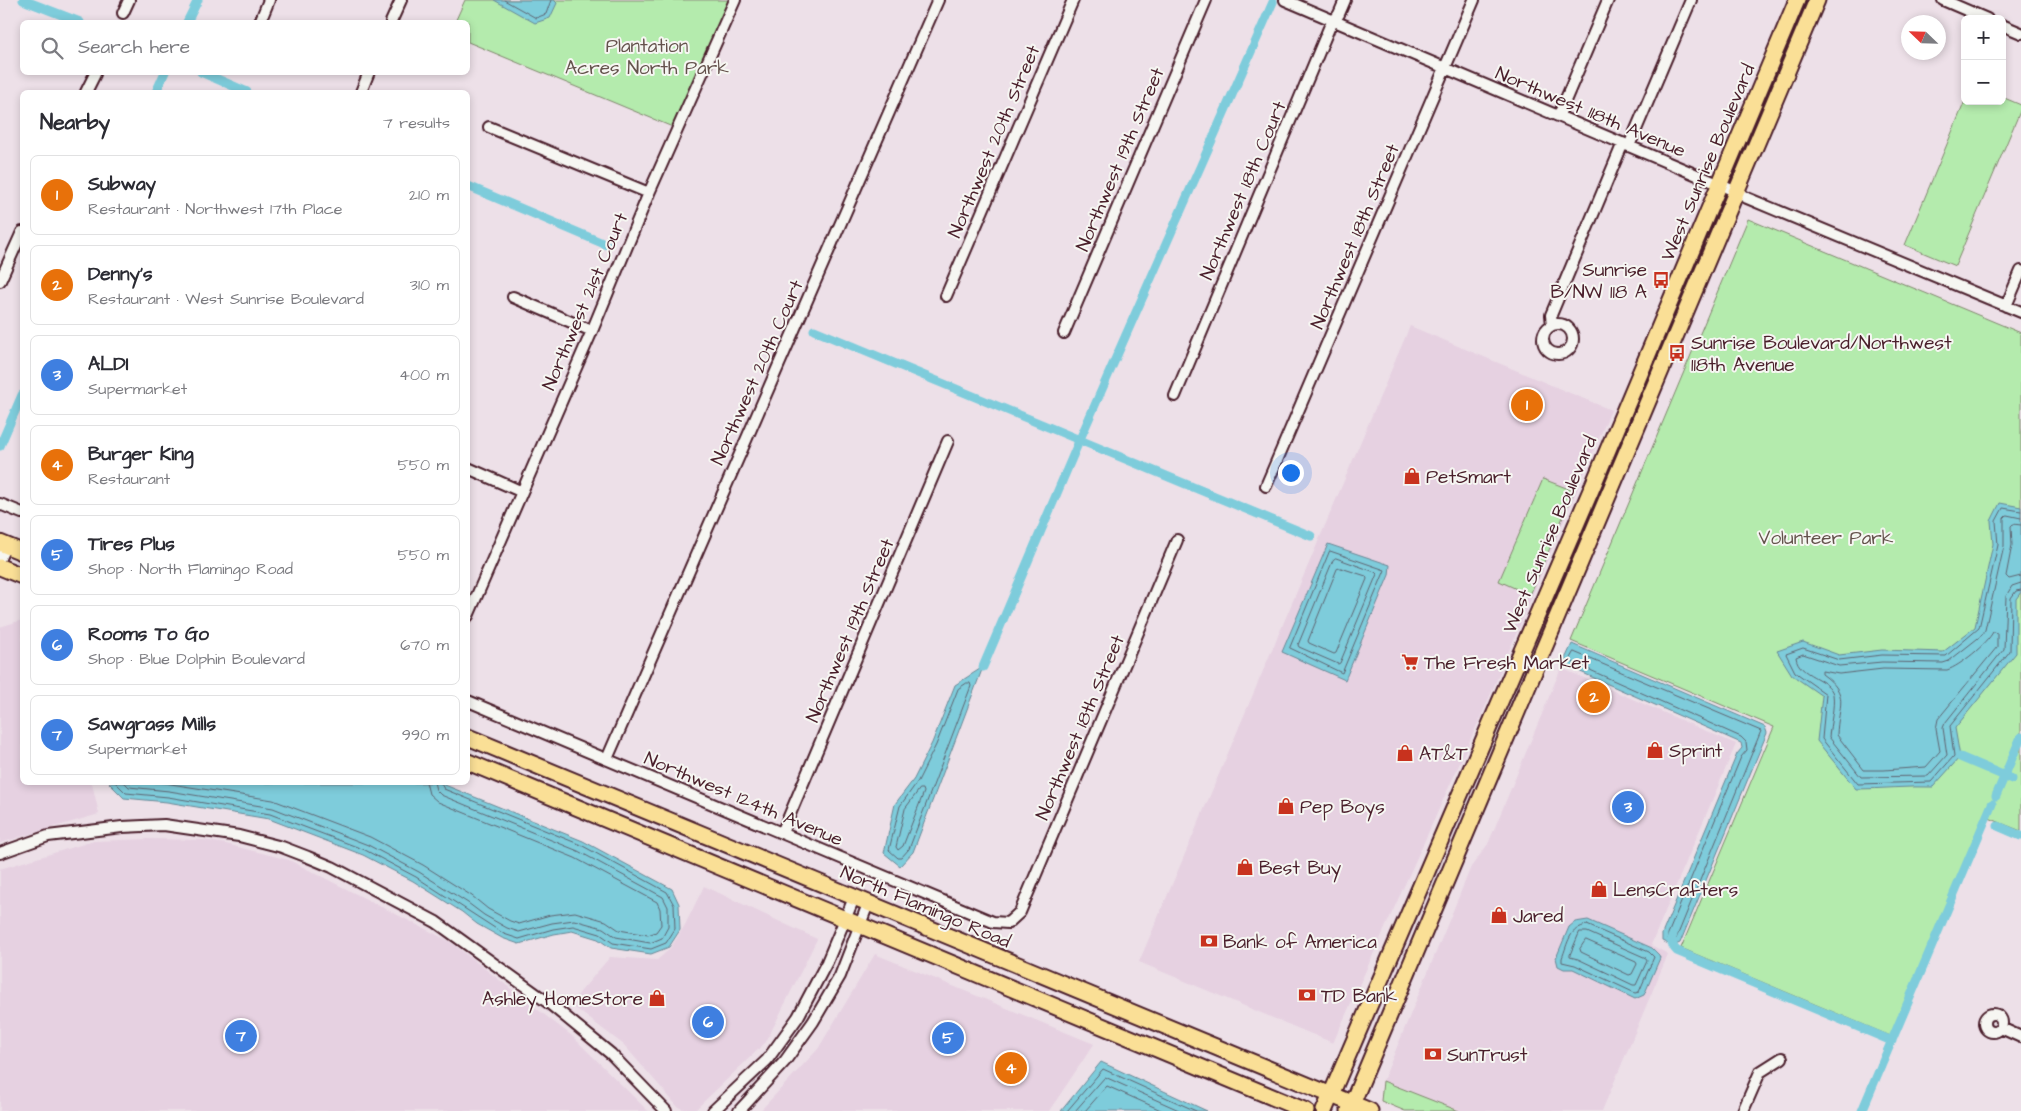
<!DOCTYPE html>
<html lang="en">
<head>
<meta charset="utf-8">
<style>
	body { margin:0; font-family:"Architects Daughter",sans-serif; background:#f2f2f3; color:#2b2b33 }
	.controls { position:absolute; right:15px; top:15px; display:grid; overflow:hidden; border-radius:8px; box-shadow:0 2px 8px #0003 }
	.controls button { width:45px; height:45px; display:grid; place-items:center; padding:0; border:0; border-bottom:1px solid #e1e1e2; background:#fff; color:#2b2b33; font:25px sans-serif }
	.compass { position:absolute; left:1901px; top:15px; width:45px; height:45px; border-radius:50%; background:#fff; box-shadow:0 2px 8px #0003; rotate:293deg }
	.you { position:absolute; left:1290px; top:472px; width:18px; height:18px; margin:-12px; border:4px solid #fff; border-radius:50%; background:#1a73e8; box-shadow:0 0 0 8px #1a73e833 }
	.badge { display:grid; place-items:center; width:32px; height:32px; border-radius:50%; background:#c8321e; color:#fff; font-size:16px; font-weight:700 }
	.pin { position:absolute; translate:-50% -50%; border:2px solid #fff; box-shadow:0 1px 5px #0006 }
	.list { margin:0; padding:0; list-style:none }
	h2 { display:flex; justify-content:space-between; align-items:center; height:65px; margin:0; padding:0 20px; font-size:21px }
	h2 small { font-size:16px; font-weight:400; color:#7c7c81 }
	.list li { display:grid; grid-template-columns:32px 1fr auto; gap:15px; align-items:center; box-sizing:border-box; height:80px; margin:0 10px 10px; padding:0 10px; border:1px solid #e1e1e2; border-radius:8px }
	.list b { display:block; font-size:19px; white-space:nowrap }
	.list p { margin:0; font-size:16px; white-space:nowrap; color:#7c7c81 }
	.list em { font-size:16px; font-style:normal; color:#7c7c81 }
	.icon { flex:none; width:28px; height:28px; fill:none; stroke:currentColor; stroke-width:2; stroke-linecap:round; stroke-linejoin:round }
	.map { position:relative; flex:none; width:2021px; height:1111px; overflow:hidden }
	.search { position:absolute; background:#fff; box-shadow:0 2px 8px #0003; left:20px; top:20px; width:450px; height:55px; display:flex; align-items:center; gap:12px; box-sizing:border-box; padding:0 18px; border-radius:8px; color:#7c7c81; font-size:19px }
	.panel { position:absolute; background:#fff; box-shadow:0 2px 8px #0003; left:20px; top:90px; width:450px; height:695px; border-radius:8px }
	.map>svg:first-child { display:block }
	.built { fill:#e6d1e1 }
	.green { fill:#b4ebad; stroke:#7f856c }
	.water { fill:#7eccdb; stroke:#698795 }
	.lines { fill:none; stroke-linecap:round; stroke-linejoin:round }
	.shore { stroke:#5f6471; stroke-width:1 }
	.canal { stroke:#7eccdb; stroke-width:9 }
	.minor-casing { stroke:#4a1f2b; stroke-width:14 }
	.highway-casing { stroke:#4a1f2b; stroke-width:19 }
	.minor { stroke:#f6f6f2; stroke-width:10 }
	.highway { stroke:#fadf96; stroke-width:15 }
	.labels { text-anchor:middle; stroke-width:4; stroke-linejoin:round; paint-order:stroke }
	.park-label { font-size:19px; fill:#64524c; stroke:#f6f6f2 }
	.street-label { font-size:19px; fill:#4a1f2b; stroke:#f6f6f2 }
	.poi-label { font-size:19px; fill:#4a1f2b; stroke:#f6f6f2; text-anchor:start }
</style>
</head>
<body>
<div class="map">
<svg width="2021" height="1111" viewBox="0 0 2021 1111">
	<rect width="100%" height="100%" fill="#ede0e8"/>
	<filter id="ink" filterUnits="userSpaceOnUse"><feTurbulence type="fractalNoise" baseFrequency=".02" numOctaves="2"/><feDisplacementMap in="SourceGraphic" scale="10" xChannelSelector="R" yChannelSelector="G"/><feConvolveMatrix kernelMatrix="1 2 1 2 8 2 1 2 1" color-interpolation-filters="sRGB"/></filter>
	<g filter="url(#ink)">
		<path class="built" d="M 1410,326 L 1611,410 L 1487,703 L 1333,1043 L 1139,962 Z
			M 22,620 L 22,782 L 92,783 L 99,814 L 0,843 L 0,627 Z
			M 1561,668 L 1736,744 L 1651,945 L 1668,954 L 1602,1111 L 1405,1111 L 1381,1101 L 1383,1081 L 1471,867 L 1488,844 Z
			M 148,839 L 203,840 L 226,844 L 289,860 L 449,941 L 572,1036 L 648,1111 L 0,1111 L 0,869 L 94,841 Z
			M 704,886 L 817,939 L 766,1042 L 694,1111 L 689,1111 L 678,1107 L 624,1045 L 570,1004 L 610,957 L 657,960 L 663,955 L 671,947 L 685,925 Z
			M 875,954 L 1094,1044 L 1049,1111 L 760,1111 L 818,1049 Z"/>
		<path class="green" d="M 465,0 L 731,0 L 675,128 L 468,42 L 468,22 L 455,22 Z
			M 2002,97 L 2021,105 L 2021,109 L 1955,266 L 1905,245 L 1965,101 L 2002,101 Z
			M 1748,219 L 2021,333 L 2021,831 L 1984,816 L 1893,1037 L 1681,948 L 1774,727 L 1571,641 Z
			M 1543,479 L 1574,491 L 1530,595 L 1499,581 Z
			M 1383,1081 L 1459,1111 L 1405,1111 L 1381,1101 Z"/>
		<path class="water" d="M 494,0 L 554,0 L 557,3 L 550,18 L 535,23 Z
			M 2000,503 L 2021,507 L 2021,592 L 2016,599 L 2016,653 L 1955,728 L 1960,757 L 1933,787 C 1908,786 1882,789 1856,789 L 1817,741 L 1822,696 L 1792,675 L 1777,651 L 1803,642 L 1839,655 L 1882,650 L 1943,652 L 1975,627 L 1993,544 L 1991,521 Z
			M 1328,544 L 1390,565 L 1389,575 L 1345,680 L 1282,652 Z
			M 1572,644 L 1765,727 L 1767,733 L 1680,943 L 1673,946 L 1662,941 L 1662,934 L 1737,754 L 1742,748 L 1741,743 L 1567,666 L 1565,659 Z
			M 983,667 L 913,852 L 900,866 L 884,853 L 895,804 L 914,779 L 932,743 L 955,685 Z
			M 109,783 L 440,783 L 583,841 L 672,889 L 679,904 L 680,930 L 669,947 L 651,954 L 611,948 L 598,939 L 572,931 L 554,934 L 519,944 L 502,938 L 477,924 L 462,912 L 413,881 L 363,855 L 269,819 L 167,802 L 124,798 Z
			M 1588,920 L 1652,948 L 1659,955 L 1660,958 L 1644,995 L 1635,999 L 1573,969 L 1564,969 L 1558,966 L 1556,958 L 1569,927 L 1575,922 Z
			M 1101,1062 L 1207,1111 L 1061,1111 Z"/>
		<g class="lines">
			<path class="shore" d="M 504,0 L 536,18 L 546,14 L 551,0
				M 2021,511 L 2003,508 L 1996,521 L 1998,545 L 1979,628 L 1946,656 L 1882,655 L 1839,660 L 1803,648 L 1786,654 L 1795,672 L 1826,694 L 1822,739 L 1858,784 L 1931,782 L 1954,756 L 1950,726 L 2010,651 L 2011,598 L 2016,591 L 2021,590
				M 2021,518 L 2007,515 L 2004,518 L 2004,546 L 1985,630 L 1982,635 L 1949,661 L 1943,663 L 1882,662 L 1839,666 L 1803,654 L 1796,657 C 1798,676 1829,678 1833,694 C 1835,707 1830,724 1829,737 L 1861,777 L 1928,776 L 1947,755 L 1943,728 L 1945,723 L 2004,649 L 2006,596 L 2012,586 L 2021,583
				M 2021,525 L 2013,524 L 2011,526 L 2012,545 L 2006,576 L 2009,579 L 2021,576
				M 1330,551 L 1385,570 L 1342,673 L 1290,648 Z
				M 1336,558 L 1375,572 L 1377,574 L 1340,663 L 1338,664 L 1299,647 L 1298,645 L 1333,560 Z
				M 1341,568 L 1366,576 L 1367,579 L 1336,653 L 1334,654 L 1309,643 L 1308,641 L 1337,569 Z
				M 1993,632 L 1997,633 L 1997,647 L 1938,719 L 1936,729 L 1940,751 L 1926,767 L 1884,770 L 1864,770 L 1837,735 C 1838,704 1851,695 1822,674 L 1822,671 L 1839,674 L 1883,669 L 1947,670 C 1960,666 1987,644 1993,632 Z
				M 1574,652 L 1761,731 L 1676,939 L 1673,941 L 1668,939 L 1668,934 L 1741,757 L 1747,750 L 1746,742 L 1741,737 L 1572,662 L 1570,659 Z
				M 967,683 L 970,683 L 971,686 L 909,849 L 901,858 L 898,858 L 889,850 L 900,806 L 918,781 L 936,745 L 958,689 Z
				M 115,782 L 126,793 L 168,797 L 270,814 L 365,850 L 416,877 L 504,934 L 519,939 L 553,929 L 573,926 L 600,934 L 613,943 L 651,949 L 666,943 L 675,929 L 674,905 L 667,892 L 581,845 L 444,789 L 440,782
				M 124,782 L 129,787 L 169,791 L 273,808 L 368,845 L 419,872 L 468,903 L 484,915 L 507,928 L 519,932 L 552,923 L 574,920 L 603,928 L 616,937 L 650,943 L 662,938 L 668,927 L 668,907 L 663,897 L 578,851 L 441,795 L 436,790 L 434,782
				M 158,782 L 273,800 L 370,837 L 423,865 L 472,896 L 488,909 L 510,921 L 519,924 L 550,915 L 575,912 L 606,921 L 619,930 L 648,935 L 656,932 L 661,925 L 660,909 L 657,902 L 575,858 L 438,802 L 429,794 L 426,782
				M 920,789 L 923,789 L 924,792 L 903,846 L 898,850 L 896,847 L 905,809 Z
				M 1587,925 L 1649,952 L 1654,957 L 1639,992 L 1635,993 L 1575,965 L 1562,962 L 1562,958 C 1568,943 1569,928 1587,925 Z
				M 1580,932 L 1587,932 L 1646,958 L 1647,961 L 1636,985 L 1633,985 L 1578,959 L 1570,957 L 1570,955 Z
				M 1586,940 L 1636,962 L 1637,964 L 1632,974 L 1629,975 L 1581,952 L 1580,949 Z
				M 1067,1111 L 1103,1069 L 1196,1111
				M 1075,1111 L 1105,1077 L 1181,1111
				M 1085,1111 L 1107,1086 L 1163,1111"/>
			<path class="canal" d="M 23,0 L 80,22
				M 187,22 L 198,0
				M 201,72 L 247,92
				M 156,92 L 165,72
				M 468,186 L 607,245
				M 814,330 L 1311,536
				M 0,446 L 22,395
				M 983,667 L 1080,439 L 1273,2
				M 1960,757 L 2012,779
				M 1996,796 L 2021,737
				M 1998,826 L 2021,836
				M 1673,935 C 1670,941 1672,946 1677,951 L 1892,1041
				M 1862,1111 L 1992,804"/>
			<g class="minor-casing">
				<path id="minor" d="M 1285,0 L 1737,192 L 1747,198 L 2021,312
					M 1943,0 L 1987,19
					M 123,13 L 129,0
					M 260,22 L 269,0
					M 391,22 L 401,0
					M 2002,25 L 2021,33
					M 86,92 L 95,74
					M 361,92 L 369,72
					M 1559,115 L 1608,0
					M 489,127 L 649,193
					M 1629,146 L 1691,0
					M 0,281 L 22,232
					M 946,296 L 1073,0
					M 513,297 L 592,331
					M 2006,306 L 2021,271
					M1543 339a15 15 0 1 1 30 0a15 15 0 1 1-30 0Z
					M 1552,325 L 1551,315 L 1623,143
					M 1064,333 L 1206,0
					M 1175,396 L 1329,28 L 1339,14 L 1345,0
					M 468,468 L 520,491
					M 1266,486 L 1474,0
					M 0,504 L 22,513
					M 0,558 L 6,545
					M 468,616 L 592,331 L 649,193 L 735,0
					M 468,701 L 993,922 L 1008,923 L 1020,912 L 1177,540
					M 607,759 L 938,0
					M 782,833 L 948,441
					M 0,853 L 48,836 L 122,827 L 164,825 L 239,836 L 282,847 L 308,857 L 332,867 L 436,922 L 550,1004 L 611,1054 L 666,1111
					M1984 1023a9 9 0 1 1 18 0a9 9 0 1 1-18 0Z
					M 2001,1028 L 2021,1037
					M 713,1111 L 767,1060 L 798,1017 L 827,962 L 854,898
					M 739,1111 L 785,1061 L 813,1022 L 840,976 L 868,904
					M 1743,1111 L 1760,1072 L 1782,1058"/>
			</g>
			<g class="highway-casing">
				<path id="highway" d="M 0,543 L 22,552
					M 0,567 L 22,576
					M 468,737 L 1370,1111
					M 468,762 L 1306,1111
					M 1324,1111 L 1591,490 L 1797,0
					M 1349,1111 L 1817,0"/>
			</g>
			<use href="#minor" class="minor"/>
			<use href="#highway" class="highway"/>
		</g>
	</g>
	<defs>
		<g id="bus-bare" transform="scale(1.35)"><path d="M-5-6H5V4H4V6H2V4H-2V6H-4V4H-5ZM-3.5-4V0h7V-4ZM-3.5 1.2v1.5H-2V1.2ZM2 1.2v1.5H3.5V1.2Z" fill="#c8321e" stroke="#f6f6f2" stroke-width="2.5" paint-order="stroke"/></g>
		<g id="shop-bare" transform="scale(1.35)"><path d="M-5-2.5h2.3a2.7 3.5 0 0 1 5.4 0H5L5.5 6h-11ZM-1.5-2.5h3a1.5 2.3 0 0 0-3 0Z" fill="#c8321e" stroke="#f6f6f2" stroke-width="2.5" paint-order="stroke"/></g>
		<g id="supermarket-bare" transform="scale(1.35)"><path d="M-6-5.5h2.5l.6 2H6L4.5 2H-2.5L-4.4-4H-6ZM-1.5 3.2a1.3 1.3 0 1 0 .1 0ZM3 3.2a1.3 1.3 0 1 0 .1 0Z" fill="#c8321e" stroke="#f6f6f2" stroke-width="2.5" paint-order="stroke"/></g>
		<g id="bank-bare" transform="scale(1.35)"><path d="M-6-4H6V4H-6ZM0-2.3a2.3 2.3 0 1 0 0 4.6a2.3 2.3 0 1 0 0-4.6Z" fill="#c8321e" stroke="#f6f6f2" stroke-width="2.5" paint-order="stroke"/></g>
	</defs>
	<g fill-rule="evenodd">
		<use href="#bus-bare" x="1661" y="280"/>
		<use href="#bus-bare" x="1677" y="353"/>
		<use href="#shop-bare" x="1412" y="476"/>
		<use href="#supermarket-bare" x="1410" y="662"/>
		<use href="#shop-bare" x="1655" y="750"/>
		<use href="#shop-bare" x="1405" y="753"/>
		<use href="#shop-bare" x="1286" y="806"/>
		<use href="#shop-bare" x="1245" y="867"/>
		<use href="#shop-bare" x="1599" y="889"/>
		<use href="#shop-bare" x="1499" y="915"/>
		<use href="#bank-bare" x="1209" y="941"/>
		<use href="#bank-bare" x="1307" y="995"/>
		<use href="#shop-bare" x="657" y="998"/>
		<use href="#bank-bare" x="1433" y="1054"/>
	</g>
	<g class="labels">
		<g class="park-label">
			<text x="647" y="52">Plantation<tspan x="647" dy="22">Acres North Park</tspan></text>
			<text x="1826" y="544">Volunteer Park</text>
		</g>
		<g class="street-label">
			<text transform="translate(1591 111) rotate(23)" y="7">Northwest 118th Avenue</text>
			<text transform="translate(993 141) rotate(-67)" y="7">Northwest 20th Street</text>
			<text transform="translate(1119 159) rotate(-67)" y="7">Northwest 19th Street</text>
			<text transform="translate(1707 162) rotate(-67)" y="7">West Sunrise Boulevard</text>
			<text transform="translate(1242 190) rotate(-67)" y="7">Northwest 18th Court</text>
			<text transform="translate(1354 236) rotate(-67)" y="7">Northwest 18th Street</text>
			<text transform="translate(584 301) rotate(-67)" y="7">Northwest 21st Court</text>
			<text transform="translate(756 372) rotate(-66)" y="7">Northwest 20th Court</text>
			<text transform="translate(1549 534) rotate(-67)" y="7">West Sunrise Boulevard</text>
			<text transform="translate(849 630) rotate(-67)" y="7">Northwest 19th Street</text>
			<text transform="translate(1079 727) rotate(-67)" y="7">Northwest 18th Street</text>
			<text transform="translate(744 798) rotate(23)" y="7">Northwest 124th Avenue</text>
			<text transform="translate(926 906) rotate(23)" y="7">North Flamingo Road</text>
		</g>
		<g class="poi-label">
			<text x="1647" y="276" text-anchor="end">Sunrise<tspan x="1647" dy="22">B/NW 118 A</tspan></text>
			<text x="1691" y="349">Sunrise Boulevard/Northwest<tspan x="1691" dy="22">118th Avenue</tspan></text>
			<text x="1426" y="483">PetSmart</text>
			<text x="1424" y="669">The Fresh Market</text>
			<text x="1669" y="757">Sprint</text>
			<text x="1419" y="760">AT&amp;T</text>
			<text x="1300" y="813">Pep Boys</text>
			<text x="1259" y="874">Best Buy</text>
			<text x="1613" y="896">LensCrafters</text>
			<text x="1513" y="922">Jared</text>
			<text x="1223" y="948">Bank of America</text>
			<text x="1321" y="1002">TD Bank</text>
			<text x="643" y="1005" text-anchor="end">Ashley HomeStore</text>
			<text x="1447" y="1061">SunTrust</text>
		</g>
	</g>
</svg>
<div class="controls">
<button>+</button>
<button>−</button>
</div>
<svg class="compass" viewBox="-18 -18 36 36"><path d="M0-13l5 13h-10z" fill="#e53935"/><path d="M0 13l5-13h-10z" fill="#7c7c81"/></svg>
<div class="you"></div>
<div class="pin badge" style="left:1527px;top:405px;background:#e8710a">1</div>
<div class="pin badge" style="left:1594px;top:697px;background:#e8710a">2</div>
<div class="pin badge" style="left:1628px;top:807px;background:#3f7fe0">3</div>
<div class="pin badge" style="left:1011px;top:1068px;background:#e8710a">4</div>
<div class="pin badge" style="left:948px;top:1038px;background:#3f7fe0">5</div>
<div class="pin badge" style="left:708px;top:1022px;background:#3f7fe0">6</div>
<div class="pin badge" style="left:241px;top:1036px;background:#3f7fe0">7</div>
<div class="search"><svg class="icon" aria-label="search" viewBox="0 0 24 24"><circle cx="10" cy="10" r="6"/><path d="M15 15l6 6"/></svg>Search here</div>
<section class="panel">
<h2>Nearby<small>7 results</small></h2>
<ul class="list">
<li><span class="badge" style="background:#e8710a">1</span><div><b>Subway</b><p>Restaurant · Northwest 17th Place</p></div><em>210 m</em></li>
<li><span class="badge" style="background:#e8710a">2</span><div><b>Denny's</b><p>Restaurant · West Sunrise Boulevard</p></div><em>310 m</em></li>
<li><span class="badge" style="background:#3f7fe0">3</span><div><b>ALDI</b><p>Supermarket</p></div><em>400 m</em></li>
<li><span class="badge" style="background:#e8710a">4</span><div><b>Burger King</b><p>Restaurant</p></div><em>550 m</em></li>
<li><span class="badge" style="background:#3f7fe0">5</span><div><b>Tires Plus</b><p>Shop · North Flamingo Road</p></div><em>550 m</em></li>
<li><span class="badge" style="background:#3f7fe0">6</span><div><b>Rooms To Go</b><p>Shop · Blue Dolphin Boulevard</p></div><em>670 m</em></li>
<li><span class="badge" style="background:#3f7fe0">7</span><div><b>Sawgrass Mills</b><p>Supermarket</p></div><em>990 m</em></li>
</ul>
</section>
</div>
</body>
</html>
